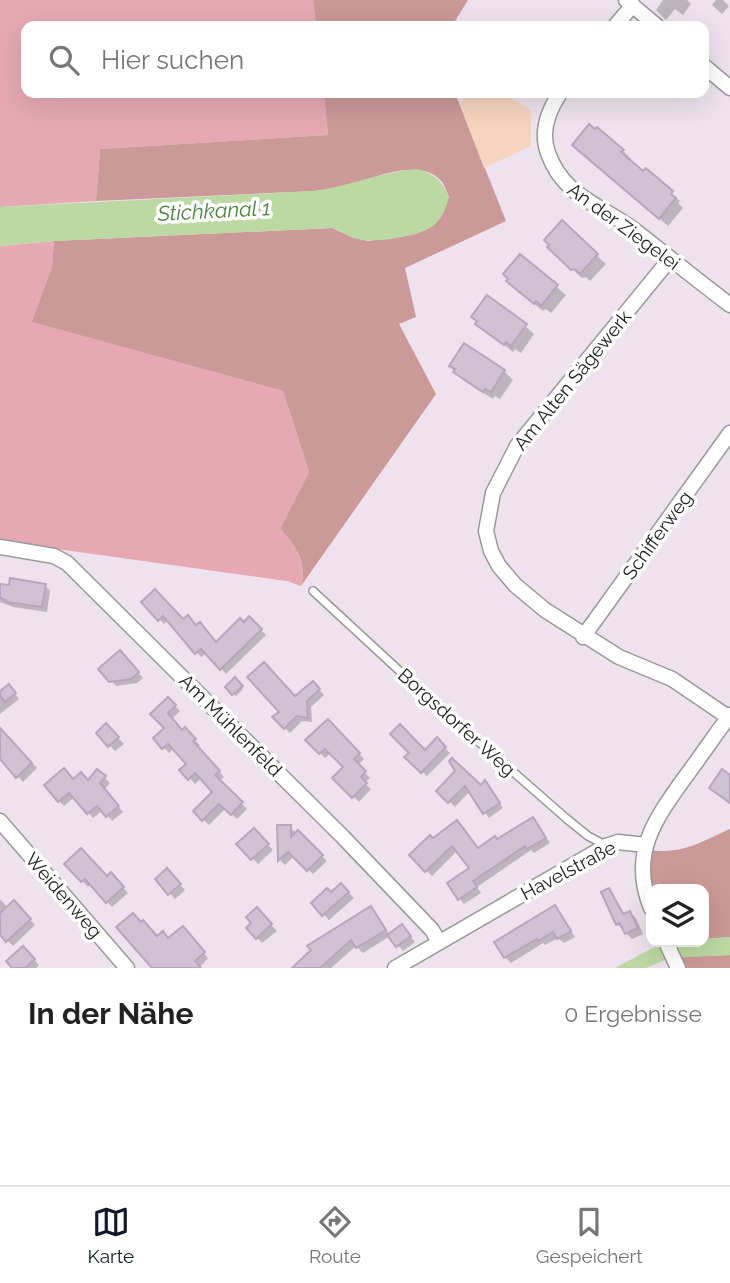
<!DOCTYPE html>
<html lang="de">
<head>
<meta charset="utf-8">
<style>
	body { margin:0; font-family:Raleway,sans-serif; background:#f2f2f2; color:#222 }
	.controls { position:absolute; right:21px; bottom:21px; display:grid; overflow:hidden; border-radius:14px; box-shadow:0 7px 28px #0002 }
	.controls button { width:63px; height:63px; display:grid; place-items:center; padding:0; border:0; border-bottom:2px solid #e0e0e0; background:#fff; color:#222; font:35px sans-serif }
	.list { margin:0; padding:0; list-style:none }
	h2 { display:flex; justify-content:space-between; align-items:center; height:91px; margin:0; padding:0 28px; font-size:30px }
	h2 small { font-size:23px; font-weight:400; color:#767676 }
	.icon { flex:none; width:38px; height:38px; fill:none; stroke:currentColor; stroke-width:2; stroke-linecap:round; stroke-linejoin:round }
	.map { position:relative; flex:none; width:730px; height:968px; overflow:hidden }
	.search { position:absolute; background:#fff; box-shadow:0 7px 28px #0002; left:21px; right:21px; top:21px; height:77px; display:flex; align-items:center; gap:18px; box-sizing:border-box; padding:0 24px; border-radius:14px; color:#767676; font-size:26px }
	.sheet { height:217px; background:#fff }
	nav { display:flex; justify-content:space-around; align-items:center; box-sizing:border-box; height:98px; border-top:2px solid #e0e0e0; background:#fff; font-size:19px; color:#767676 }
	nav a { display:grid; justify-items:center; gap:4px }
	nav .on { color:#111827 }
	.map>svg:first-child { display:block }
	.grass { fill:#e6a9b3 }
	.forest { fill:#cb9998 }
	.park { fill:#f6d5bf }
	.water { fill:#bcd9a3 }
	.shadow { fill:#0003 }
	.building { fill:#cfc2d3; stroke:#b8a5be; stroke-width:2 }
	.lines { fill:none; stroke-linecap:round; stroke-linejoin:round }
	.lane-casing { stroke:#999; stroke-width:10 }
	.street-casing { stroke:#999; stroke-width:17 }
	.lane { stroke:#fff; stroke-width:7 }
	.street { stroke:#fff; stroke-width:14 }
	.labels { text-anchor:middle; stroke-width:7; stroke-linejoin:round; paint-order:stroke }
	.street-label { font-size:19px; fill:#1c1c1c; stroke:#fff }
	.water-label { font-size:21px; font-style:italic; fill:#4a823e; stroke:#fff }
</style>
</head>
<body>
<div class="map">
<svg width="730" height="968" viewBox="0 0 730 968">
	<rect width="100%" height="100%" fill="#ede2ed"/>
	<path class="grass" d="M 0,0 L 313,0 L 316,26 L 26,26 L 26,93 L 324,93 L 328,135 L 100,149 L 96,201 L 0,207 Z
		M 54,241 L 52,267 L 33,322 L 283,391 L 309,472 L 280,529 C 296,545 308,564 301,586 L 287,581 L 0,541 L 0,246 Z"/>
	<path class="forest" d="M 313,0 L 468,0 L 452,26 L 316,26 Z
		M 324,93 L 455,93 L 506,221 L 405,268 L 416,317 L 399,324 L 436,394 L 301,586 C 308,564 296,545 280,529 L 309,472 L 283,391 L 32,322 L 52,267 L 54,241 L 332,228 L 354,238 L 368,241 L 415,234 L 432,226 L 449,197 C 447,193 445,186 442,182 C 422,156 372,178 347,186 C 336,189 325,190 314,191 L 96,201 L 100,149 L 328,135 Z
		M 730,829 L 730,937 L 704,939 L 704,889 L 651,889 L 651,900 L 648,850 C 681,855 701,842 730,829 Z
		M 730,955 L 730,968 L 680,968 L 675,957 Z"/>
	<path class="park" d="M 466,93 L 501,93 L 531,110 L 531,146 L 484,168 L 460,105 Z"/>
	<path class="water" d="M 417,169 C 435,174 442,181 449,197 C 446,208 442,219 433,226 C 418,237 376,243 357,239 C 349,237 341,231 332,228 L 54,241 L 0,246 L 0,207 L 314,191 C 349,186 381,172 417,169 Z
		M 730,937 L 730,955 L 670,958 L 646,968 L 615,968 L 664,942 L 704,942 L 704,939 Z"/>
	<path class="shadow" d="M 663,0 L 687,0 L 691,4 L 683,15 L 675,9 L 666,20 L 656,10 Z
		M 716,0 L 723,0 L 729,6 L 722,14 L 712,5 Z
		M 623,151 L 631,159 L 629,161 L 680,201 L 678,203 L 683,208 L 668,226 L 583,153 Z
		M 562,223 L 606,264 L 590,281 L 586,277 L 582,278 L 549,247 Z
		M 520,256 L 566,295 L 551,313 L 546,309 L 543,311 L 517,290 Z
		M 477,323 L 525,326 L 534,334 L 521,353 L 515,349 L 513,352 Z
		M 451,366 L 504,371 L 513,380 L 500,399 L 495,396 L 493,399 L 464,381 Z
		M 0,585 L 10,587 L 45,585 L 50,591 L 47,612 L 13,607 L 0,602 Z
		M 143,602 L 197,627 L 217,644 L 249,618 L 266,635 L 226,674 L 207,653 L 201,657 L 169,620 L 164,624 Z
		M 125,657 L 143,678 L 137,683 L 116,686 L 100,669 Z
		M 235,680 L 243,689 L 236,696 L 227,687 Z
		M 313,683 L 324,695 L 311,707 L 312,722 L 302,721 L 290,733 L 275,718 Z
		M 13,691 L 19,699 L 0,714 L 0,693 Z
		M 168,699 L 180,711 L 172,719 L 200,745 L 197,747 L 224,777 L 219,781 L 247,809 L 237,819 L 226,808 L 209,825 L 195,811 L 215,792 L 201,778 L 195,784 L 182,770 L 188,765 L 174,748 L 169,753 L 155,738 L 166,728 Z
		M 328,721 L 364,759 L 358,765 L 370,778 L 364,783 L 371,789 L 359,802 L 335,778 L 345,767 L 331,753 L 325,758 L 308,740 Z
		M 106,725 L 124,744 L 115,751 L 98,733 Z
		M 0,730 L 37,768 L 23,782 L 2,759 L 0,761 Z
		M 437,740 L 450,753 L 427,776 L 407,757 L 425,752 Z
		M 98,771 L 110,783 L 104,790 L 123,812 L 112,821 L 103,810 L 93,818 L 75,797 L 64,806 L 59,801 L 74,781 L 88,782 Z
		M 457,771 L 481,788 L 485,783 L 503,808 L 489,818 L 470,791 L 455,807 L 439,791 Z
		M 533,819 L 550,843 L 534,853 L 531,850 L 477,887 L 481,893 L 464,904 L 459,898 L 471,868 L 458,850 L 432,876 L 411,855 L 433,840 L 478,850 Z
		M 279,827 L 290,827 L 295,832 L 295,836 L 298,833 L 327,861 L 313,874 L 294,856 L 285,865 L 280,860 Z
		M 254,830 L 273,850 L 258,864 L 239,844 Z
		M 67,864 L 116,880 L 128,893 L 112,907 L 91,884 L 88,887 Z
		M 172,876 L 185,890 L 175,899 L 170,893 Z
		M 341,885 L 354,898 L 329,920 L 313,903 L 331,894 Z
		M 609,890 L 625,915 L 630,913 L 636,918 L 643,934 L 632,939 L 617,924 Z
		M 0,899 L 8,908 L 14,902 L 35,925 L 13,946 L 0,933 Z
		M 555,907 L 575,937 L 564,943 L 558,938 L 545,945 L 543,943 L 511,963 L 505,957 Z
		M 371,908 L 390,935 L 407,932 L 415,942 L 403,951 L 390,936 L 363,953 L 356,946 L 331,968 L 292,968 Z
		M 257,910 L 277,931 L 262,943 L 248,928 L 254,923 Z
		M 141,924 L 158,938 L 169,940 L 188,933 L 208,958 L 199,968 L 154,968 Z
		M 23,948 L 39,965 L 36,968 L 14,968 Z"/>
	<path class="building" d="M 589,124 L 595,129 L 597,127 L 624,150 L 621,152 L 643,171 L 646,168 L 673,191 L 671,194 L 676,198 L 659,219 L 572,145 Z
		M 562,220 L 598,254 L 580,274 L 575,269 L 571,270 L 547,247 L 549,245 L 544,240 Z
		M 520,254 L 558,285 L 541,306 L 536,301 L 534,304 L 506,281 L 508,279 L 503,274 Z
		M 487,295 L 527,324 L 511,346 L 506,342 L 504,345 L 475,324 L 477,321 L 471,317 Z
		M 464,343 L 505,370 L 491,392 L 485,389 L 483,392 L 453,372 L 455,369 L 449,366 Z
		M 10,578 L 46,584 L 42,607 L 6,602 L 6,600 L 0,598 L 0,584 L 9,585 Z
		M 155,589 L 183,619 L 188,615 L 196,625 L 200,622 L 216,642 L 240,618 L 244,622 L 249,616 L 262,629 L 220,670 L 201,649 L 195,654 L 163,616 L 158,621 L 141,602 Z
		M 120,650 L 139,672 L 131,679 L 109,682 L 98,669 Z
		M 264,662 L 295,696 L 313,681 L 320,689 L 307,701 L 308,718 L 297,716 L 284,729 L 272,717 L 279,712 L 247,677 Z
		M 235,677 L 243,686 L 232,695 L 225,687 Z
		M 9,684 L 16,693 L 5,702 L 0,695 L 0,691 Z
		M 168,697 L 176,705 L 168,713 L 182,730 L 185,727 L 196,739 L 193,741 L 220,771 L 215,775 L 243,802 L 231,815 L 219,804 L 202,821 L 193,811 L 212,792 L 195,773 L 188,780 L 179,770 L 186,764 L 168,744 L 162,749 L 153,738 L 164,728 L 150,714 Z
		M 328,719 L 360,753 L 354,759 L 366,771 L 361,777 L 367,783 L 352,798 L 332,778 L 343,767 L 325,749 L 319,754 L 305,740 Z
		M 106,723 L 119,737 L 108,747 L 96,733 Z
		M 400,724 L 425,750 L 437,737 L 446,747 L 421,773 L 404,757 L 409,753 L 390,734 Z
		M 0,728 L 32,763 L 16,778 L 0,759 Z
		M 452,758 L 481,785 L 485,780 L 500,803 L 483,814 L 465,786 L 448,803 L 436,791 L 455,771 L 449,761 Z
		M 64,768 L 73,779 L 81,772 L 88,780 L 97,769 L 106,776 L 100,783 L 119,806 L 106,817 L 97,806 L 87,814 L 69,793 L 58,802 L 44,785 Z
		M 722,769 L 730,775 L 730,803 L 709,788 Z
		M 533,817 L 546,838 L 527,849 L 525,846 L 473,881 L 477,887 L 458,900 L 447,883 L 469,868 L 452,846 L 425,872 L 409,855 L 430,835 L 433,838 L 457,820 L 478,848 L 495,836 L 497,839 Z
		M 277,825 L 291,825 L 291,837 L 298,830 L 323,855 L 307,871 L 288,852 L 278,861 Z
		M 254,828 L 269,844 L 251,860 L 236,844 Z
		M 81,848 L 107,876 L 111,872 L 124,887 L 106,903 L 85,879 L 81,882 L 64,864 Z
		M 167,868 L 181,884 L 168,895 L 155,879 Z
		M 341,883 L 349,892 L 322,916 L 311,903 L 327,888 L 331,892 Z
		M 609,888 L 623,914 L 630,911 L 638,928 L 625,934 L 620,923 L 616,925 L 601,892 Z
		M 14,900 L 31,919 L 6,942 L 0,935 L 0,913 Z
		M 555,905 L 571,931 L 557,939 L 553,932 L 538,941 L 537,939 L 504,958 L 494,942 Z
		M 371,906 L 386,930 L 356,948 L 351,940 L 320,968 L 292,968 L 311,950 L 307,946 Z
		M 257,907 L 272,924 L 256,939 L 246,928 L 251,923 L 246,917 Z
		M 133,913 L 141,922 L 143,920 L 157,936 L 163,931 L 168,938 L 183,926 L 205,952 L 195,961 L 201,968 L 152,968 L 116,927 Z
		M 402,924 L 411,936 L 396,947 L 387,935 Z
		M 23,946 L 35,959 L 25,968 L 12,968 L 6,961 Z"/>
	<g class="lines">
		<g class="lane-casing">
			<path id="lane" d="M 313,591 L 431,700 L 567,819 L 588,836 L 605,845"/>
		</g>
		<g class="street-casing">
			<path id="street" d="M 626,0 L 657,26
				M 615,26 L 633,5
				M 704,66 L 730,88
				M 560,93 C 548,111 540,131 548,153 C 563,196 599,204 633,229 C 665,254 697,280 730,305
				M 670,259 L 517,446 L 493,493 L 486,531 L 491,551 L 499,566 L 515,585 L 545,610 L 619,657 L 672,679 L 728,717
				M 0,547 L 54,556 L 67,563 L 343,837 L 432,930 L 439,942
				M 583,637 L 730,433
				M 0,821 L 127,968
				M 651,908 C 629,854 655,819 686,776 C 701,756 715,735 730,715
				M 666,942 L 678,968
				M 395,968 L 606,846 L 618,842 L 646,845"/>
		</g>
		<use href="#lane" class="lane"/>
		<use href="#street" class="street"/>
	</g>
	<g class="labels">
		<g class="street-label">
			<text transform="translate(624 226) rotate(36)" y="7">An der Ziegelei</text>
			<text transform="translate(572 380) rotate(-51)" y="7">Am Alten Sägewerk</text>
			<text transform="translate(657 535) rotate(-54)" y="7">Schifferweg</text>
			<text transform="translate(457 722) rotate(42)" y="7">Borgsdorfer Weg</text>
			<text transform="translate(231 725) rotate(45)" y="7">Am Mühlenfeld</text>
			<text transform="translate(568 870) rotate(-28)" y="7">Havelstraße</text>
			<text transform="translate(64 895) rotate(49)" y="7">Weidenweg</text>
		</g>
		<g class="water-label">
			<text transform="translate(214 211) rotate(-3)" y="7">Stichkanal 1</text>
		</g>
	</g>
</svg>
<div class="controls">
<button><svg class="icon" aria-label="layers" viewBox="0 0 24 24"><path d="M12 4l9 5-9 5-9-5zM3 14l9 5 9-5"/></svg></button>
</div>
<div class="search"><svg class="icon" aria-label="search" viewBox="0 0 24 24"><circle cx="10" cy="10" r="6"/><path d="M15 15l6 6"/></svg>Hier suchen</div>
</div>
<section class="sheet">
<h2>In der Nähe<small>0 Ergebnisse</small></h2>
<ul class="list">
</ul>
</section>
<nav>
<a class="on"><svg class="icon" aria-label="map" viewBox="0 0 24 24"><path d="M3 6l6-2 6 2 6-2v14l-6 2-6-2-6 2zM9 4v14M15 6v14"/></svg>Karte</a>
<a><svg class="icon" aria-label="directions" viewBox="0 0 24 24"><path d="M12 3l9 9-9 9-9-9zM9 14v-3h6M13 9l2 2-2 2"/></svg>Route</a>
<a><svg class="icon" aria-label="saved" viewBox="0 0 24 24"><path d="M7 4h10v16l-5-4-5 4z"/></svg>Gespeichert</a>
</nav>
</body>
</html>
